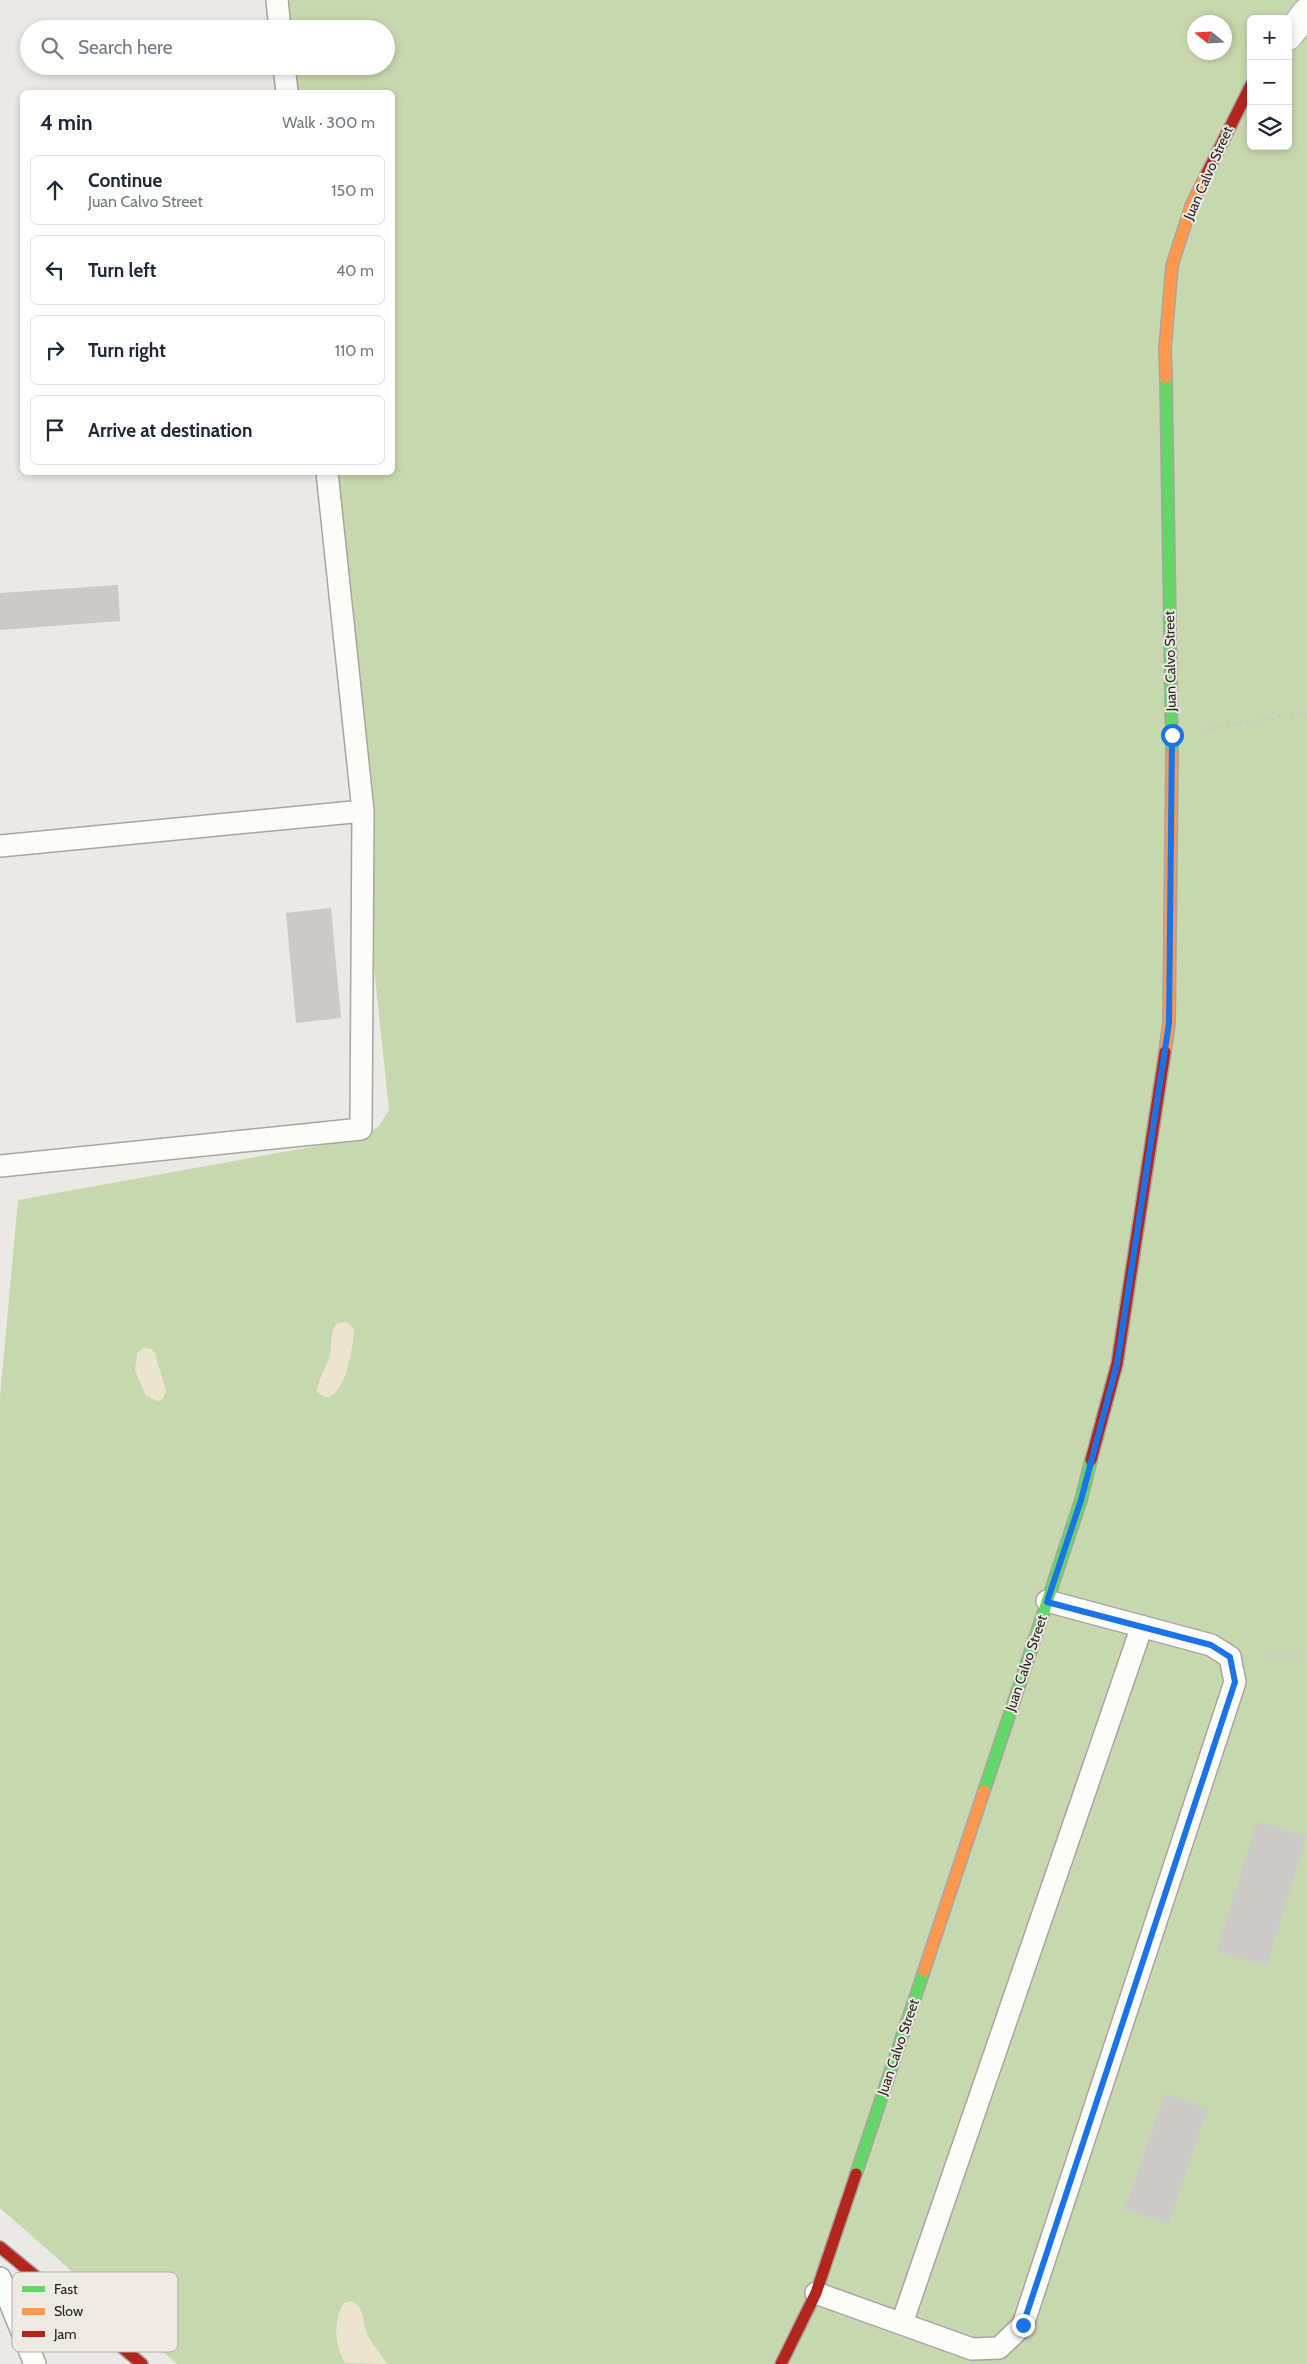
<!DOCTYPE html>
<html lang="en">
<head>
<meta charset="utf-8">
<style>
	body { margin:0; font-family:Cabin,sans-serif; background:#f6f6f7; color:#1f2937 }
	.controls { position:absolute; right:15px; top:15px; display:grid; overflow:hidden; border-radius:8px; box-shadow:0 2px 8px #0003 }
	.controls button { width:45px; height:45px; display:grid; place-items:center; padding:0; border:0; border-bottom:1px solid #e0e1e3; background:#fff; color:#1f2937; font:25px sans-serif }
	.compass { position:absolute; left:1187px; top:15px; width:45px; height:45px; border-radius:50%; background:#fff; box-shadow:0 2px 8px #0003; rotate:288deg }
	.stop { position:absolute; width:15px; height:15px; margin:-11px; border:4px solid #1a73e8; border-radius:50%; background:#fff }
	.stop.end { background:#1a73e8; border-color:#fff; box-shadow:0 1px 5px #0008 }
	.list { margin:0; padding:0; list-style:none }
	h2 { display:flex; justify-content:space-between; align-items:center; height:65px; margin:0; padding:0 20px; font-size:21px }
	h2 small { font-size:16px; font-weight:400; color:#747a83 }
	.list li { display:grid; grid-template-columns:32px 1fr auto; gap:15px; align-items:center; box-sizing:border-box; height:70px; margin:0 10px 10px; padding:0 10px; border:1px solid #e0e1e3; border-radius:8px }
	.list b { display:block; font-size:19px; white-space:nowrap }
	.list p { margin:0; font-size:16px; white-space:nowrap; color:#747a83 }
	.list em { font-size:16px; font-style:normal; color:#747a83 }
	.icon { flex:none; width:28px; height:28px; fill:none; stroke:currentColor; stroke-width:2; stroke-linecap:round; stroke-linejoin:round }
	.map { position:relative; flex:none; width:1307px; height:2364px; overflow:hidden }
	.search { position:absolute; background:#fff; box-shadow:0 2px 8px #0003; left:20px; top:20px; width:375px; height:55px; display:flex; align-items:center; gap:12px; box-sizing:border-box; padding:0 18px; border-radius:28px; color:#747a83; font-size:19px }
	.panel { position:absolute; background:#fff; box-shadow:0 2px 8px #0003; left:20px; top:90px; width:375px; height:385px; border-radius:8px }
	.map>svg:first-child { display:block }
	.green { fill:#c8d8ae; fill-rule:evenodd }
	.sand { fill:#ebe5cf }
	.building { fill:#cccac8 }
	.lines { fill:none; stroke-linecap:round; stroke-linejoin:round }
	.lane-casing { stroke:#a7a5a2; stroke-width:24 }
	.street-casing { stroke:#a7a5a2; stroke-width:30 }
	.fast-casing { stroke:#a7a5a2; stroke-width:14 }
	.slow-casing { stroke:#a7a5a2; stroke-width:14 }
	.jam-casing { stroke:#a7a5a2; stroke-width:14 }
	.path { stroke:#c8c8c6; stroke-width:3; stroke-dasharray:2.5 4; stroke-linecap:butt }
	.lane { stroke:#fcfcfb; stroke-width:21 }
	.street { stroke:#fcfcfb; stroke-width:28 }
	.fast { stroke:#63d668; stroke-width:11 }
	.slow { stroke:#ff974d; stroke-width:11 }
	.jam { stroke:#b3261e; stroke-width:11 }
	.route { stroke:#1a73e8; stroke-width:6 }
	.labels { text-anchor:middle; stroke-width:4; stroke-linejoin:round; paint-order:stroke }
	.street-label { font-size:14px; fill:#252421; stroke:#eeeae3 }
	.key { fill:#eeeae3; stroke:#b2afa9; stroke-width:1 }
	.key-label { font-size:14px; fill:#252421 }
</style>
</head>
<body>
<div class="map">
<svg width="1307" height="2364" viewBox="0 0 1307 2364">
	<rect width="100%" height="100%" fill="#ebe9e6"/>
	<path class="green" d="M 281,0 L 1307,0 L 1307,2364 L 177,2364 L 0,2208 L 0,1397 L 18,1200 L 361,1138 L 379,1126 L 389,1110 L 322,473 L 392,472 L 392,92 L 289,92 L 287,66 L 386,66 L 386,29 L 284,29 ZM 1251,19 L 1288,19 L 1288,146 L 1251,146 ZM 1194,22 L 1224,22 L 1224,52 L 1194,52 Z"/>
	<path class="sand" d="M 347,1322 L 354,1329 C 354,1344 345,1400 325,1397 L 317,1392 C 318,1379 327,1367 330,1354 C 332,1343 330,1332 337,1323 Z
		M 144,1348 L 151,1349 L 155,1353 L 166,1391 L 163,1399 L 158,1401 L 146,1396 L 135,1370 L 137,1353 Z
		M 350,2301 C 367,2306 361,2325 369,2338 C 374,2347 382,2355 387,2364 L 345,2363 C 335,2344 332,2323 344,2303 Z"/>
	<path class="building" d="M 118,585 L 120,621 L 0,630 L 0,593 Z
		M 331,908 L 341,1018 L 296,1023 L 286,913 Z
		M 1257,1821 L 1306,1836 L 1267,1966 L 1217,1951 Z
		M 1165,2093 L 1208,2108 L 1169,2224 L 1125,2209 Z"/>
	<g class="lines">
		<g class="lane-casing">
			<path id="lane" d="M 277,0 L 280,29
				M 284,66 L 287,92
				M 0,846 L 363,811
				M 0,1166 L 361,1129 L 363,811 L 327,472
				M 0,2278 L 35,2364
				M 816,2293 L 972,2349 L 999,2348 L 1023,2325 L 1235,1682 L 1230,1657 L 1211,1645 L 1047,1601
				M 902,2323 L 1142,1626"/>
		</g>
		<g class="street-casing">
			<path id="street" d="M 1288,36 L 1307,12"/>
		</g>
		<g class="fast-casing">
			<path id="fast" d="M 1166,378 L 1172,754
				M 984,1791 L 1081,1500 L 1091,1460
				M 856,2174 L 924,1971"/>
		</g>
		<g class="slow-casing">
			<path id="slow" d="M 1166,378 L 1165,349 L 1172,266 L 1191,206 L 1206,175
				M 1165,1052 L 1169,1023 L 1172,754
				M 924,1971 L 984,1791"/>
		</g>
		<g class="jam-casing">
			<path id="jam" d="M 1206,175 L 1251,85
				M 1091,1460 L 1117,1364 L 1165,1052
				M 0,2247 L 142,2364
				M 781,2364 L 816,2293 L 856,2174"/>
		</g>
		<path class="path" d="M 1207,729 L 1307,712
			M 1263,1656 L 1307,1656"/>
		<use href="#lane" class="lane"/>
		<use href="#street" class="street"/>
		<use href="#fast" class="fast"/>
		<use href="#slow" class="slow"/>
		<use href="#jam" class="jam"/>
	</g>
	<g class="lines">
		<path class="route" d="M 1023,2325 L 1235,1682 L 1230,1657 L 1211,1645 L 1047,1602 L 1081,1500 L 1117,1364 L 1169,1023 L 1172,735"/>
	</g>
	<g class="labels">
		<g class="street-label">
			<text transform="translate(1208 173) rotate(-66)" y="5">Juan Calvo Street</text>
			<text transform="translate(1170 661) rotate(-91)" y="5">Juan Calvo Street</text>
			<text transform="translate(1026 1663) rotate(-71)" y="5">Juan Calvo Street</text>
			<text transform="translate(898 2047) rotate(-71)" y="5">Juan Calvo Street</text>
		</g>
	</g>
	<rect x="12" y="2272" width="166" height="80" rx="8" class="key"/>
	<rect x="22" y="2286" width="23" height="6" fill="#63d668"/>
	<rect x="22" y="2308" width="23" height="7" fill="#ff974d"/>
	<rect x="22" y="2331" width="23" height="6" fill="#b3261e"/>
	<g class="key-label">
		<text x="54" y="2294">Fast</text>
		<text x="54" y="2316">Slow</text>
		<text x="54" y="2339">Jam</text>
	</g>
</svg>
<div class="controls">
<button>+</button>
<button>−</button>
<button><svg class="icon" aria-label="layers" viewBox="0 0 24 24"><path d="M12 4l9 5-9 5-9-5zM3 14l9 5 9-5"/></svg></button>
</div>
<svg class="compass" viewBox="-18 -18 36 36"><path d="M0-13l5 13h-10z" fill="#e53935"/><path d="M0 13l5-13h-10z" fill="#747a83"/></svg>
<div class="stop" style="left:1172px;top:735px"></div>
<div class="stop end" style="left:1023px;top:2325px"></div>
<div class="search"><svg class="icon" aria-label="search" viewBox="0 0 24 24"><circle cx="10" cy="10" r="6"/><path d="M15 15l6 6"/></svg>Search here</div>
<section class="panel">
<h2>4 min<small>Walk · 300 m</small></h2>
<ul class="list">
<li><svg class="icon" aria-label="ahead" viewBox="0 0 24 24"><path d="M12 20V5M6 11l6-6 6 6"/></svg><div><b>Continue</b><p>Juan Calvo Street</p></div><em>150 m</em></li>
<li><svg class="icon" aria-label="left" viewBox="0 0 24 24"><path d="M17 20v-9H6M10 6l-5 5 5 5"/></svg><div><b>Turn left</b></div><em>40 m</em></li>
<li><svg class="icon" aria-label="right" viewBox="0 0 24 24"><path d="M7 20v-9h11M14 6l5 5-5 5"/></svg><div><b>Turn right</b></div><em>110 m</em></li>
<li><svg class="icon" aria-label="arrive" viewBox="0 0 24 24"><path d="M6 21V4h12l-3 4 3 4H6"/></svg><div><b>Arrive at destination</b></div></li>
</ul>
</section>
</div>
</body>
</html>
